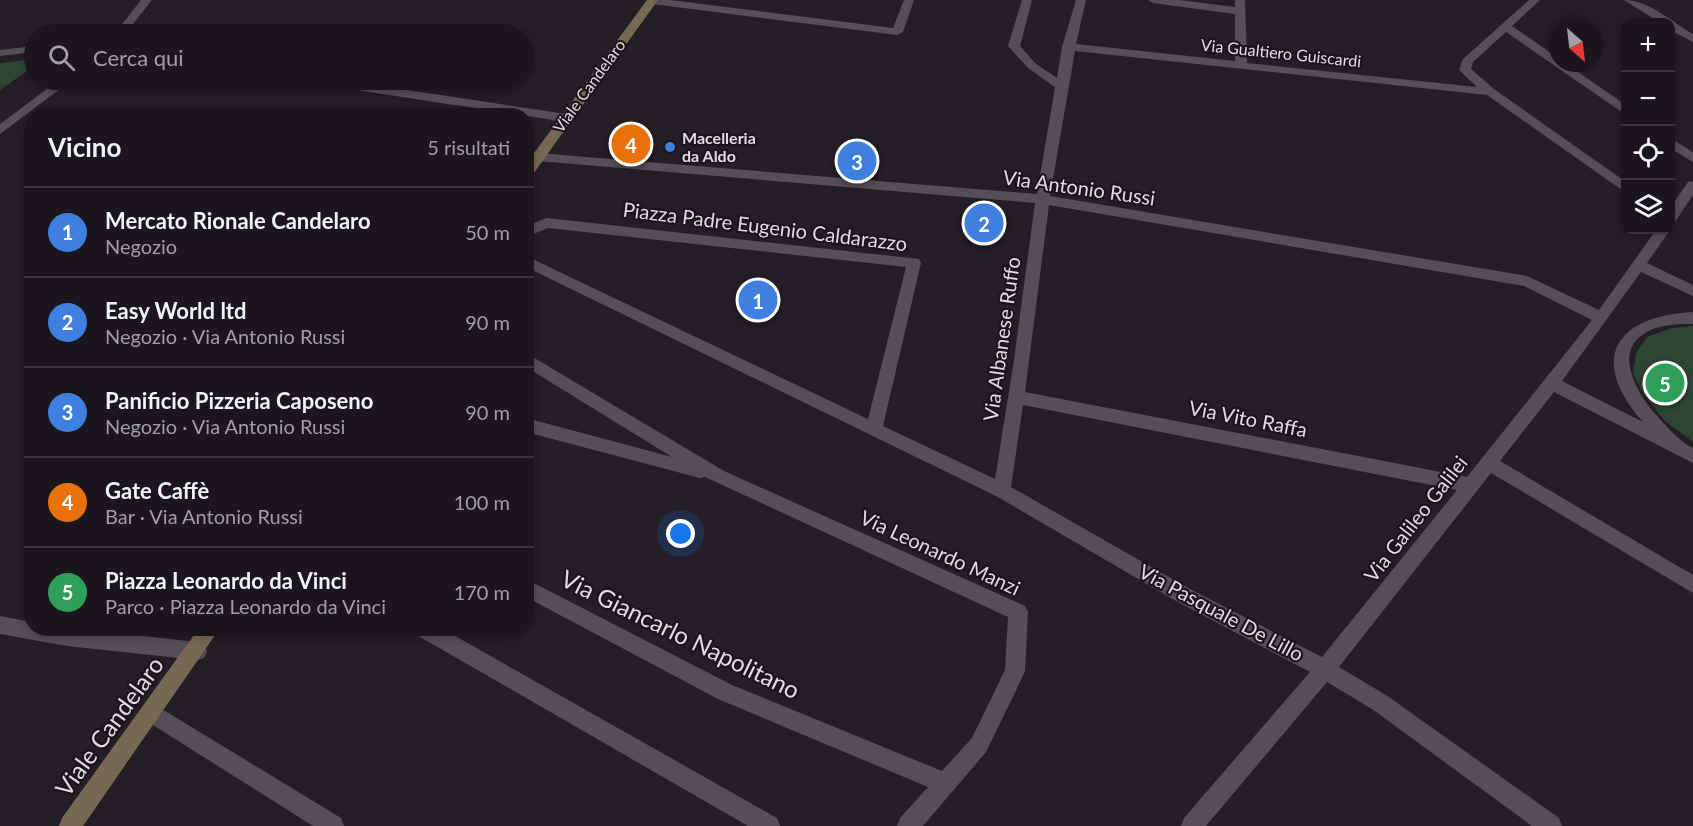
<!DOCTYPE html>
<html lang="it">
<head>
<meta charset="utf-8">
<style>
	body { margin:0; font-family:Lato,sans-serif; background:#282329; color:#f1f3f6 }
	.controls { position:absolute; right:18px; top:18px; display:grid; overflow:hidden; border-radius:12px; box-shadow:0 3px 9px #0003 }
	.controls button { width:54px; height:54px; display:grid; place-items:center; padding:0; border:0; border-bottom:2px solid #39353b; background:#1b161c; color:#f1f3f6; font:30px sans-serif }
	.compass { position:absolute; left:1549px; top:18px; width:54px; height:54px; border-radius:50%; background:#1b161c; box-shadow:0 3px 9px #0003; rotate:152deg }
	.you { position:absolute; left:681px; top:534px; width:21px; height:21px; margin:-15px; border:4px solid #fff; border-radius:50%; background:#1a73e8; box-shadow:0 0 0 9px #1a73e833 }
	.badge { display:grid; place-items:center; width:39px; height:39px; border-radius:50%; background:#0f766e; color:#fff; font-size:20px; font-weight:700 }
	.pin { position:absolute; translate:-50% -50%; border:3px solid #fff; box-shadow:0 2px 6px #0006 }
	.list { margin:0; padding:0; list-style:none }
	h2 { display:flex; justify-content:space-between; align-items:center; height:78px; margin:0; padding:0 24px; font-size:26px }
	h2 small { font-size:20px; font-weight:400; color:#a09fa3 }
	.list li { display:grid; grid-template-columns:39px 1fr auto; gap:18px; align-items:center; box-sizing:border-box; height:90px; padding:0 24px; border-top:2px solid #39353b }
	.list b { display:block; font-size:22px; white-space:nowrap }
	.list p { margin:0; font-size:20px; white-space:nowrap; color:#a09fa3 }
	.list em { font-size:20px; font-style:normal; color:#a09fa3 }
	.icon { flex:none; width:33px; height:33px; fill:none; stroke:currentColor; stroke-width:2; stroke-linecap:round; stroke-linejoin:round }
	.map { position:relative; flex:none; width:1693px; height:826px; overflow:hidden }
	.search { position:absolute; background:#1b161c; box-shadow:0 3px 9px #0003; left:24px; top:24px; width:510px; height:66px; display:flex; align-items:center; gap:15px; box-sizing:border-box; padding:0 21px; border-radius:33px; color:#a09fa3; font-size:22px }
	.panel { position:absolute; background:#1b161c; box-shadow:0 3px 9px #0003; left:24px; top:108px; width:510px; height:528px; border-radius:24px }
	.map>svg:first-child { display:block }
	.green { fill:#2e4534 }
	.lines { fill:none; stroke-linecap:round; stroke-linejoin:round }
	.service { fill:#564e56; fill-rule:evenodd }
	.pedestrian { fill:#564e56; fill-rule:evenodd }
	.minor { fill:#564e56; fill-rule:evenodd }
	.secondary { fill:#766954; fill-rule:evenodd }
	.shop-dot { fill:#3f7fe0; stroke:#1b151b; stroke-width:2 }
	.labels { text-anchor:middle; stroke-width:4.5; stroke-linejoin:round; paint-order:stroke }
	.far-street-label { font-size:16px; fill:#e1dce1; stroke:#1b151b }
	.far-poi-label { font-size:16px; font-weight:bold; fill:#e1dce1; stroke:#1b151b; text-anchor:start }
	.street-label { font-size:20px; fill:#e1dce1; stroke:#1b151b }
	.near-street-label { font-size:24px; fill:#e1dce1; stroke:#1b151b }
</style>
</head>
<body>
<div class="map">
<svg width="1693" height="826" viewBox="0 0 1693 826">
	<rect width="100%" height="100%" fill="#241e25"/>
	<path class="green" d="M 34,59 L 34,66 L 0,90 L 0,63 Z
		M 1693,326 L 1693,442 L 1664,420 L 1643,394 L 1633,373 L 1636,353 L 1647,337 L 1672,328 Z"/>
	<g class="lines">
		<path class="service" d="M 647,0 L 670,0 L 893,28 L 904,0 L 914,0 L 903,32 L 897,35 L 652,4 L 648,3 Z"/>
		<path class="pedestrian" d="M 312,80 L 338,80 L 454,97 L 460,101 L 454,105 L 318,84 Z"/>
		<path class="minor" d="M 141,0 L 152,0 L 125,34 L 114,34 Z
			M 1022,0 L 1032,0 L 1020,46 L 1036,64 L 1057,78 L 1062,47 L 1076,0 L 1086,0 L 1076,44 L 1235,61 L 1235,14 L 1153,3 L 1148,0 L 1179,0 L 1235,7 L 1235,0 L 1245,0 L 1247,63 L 1477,87 L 1459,70 L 1463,59 L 1529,0 L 1540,0 L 1512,26 L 1558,58 L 1558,63 L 1565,63 L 1626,105 L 1626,115 L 1506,32 L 1473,62 L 1471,69 L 1494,89 L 1626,182 L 1626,193 L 1487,95 L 1075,51 L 1050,196 L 1527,276 L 1599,310 L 1656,230 L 1670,230 L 1647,263 L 1693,285 L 1693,296 L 1641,272 L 1562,381 L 1643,422 C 1588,360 1614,316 1693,312 L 1693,324 C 1681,324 1668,324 1656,328 C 1607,345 1636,393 1659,418 C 1669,429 1679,441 1693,448 L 1693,463 L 1554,392 L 1500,461 L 1693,575 L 1693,593 L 1491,473 L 1339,667 L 1386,695 L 1559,818 L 1562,826 L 1532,826 L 1372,709 L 1327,682 L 1206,826 L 1181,826 L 1184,818 L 1310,672 L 1176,601 L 996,496 L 526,267 L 526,256 L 868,419 L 906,267 L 548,228 L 526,237 L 526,226 L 547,218 L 919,259 L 921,263 L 883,426 L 995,479 L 1014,360 L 1035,203 L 538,161 L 532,157 L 538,153 L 1037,194 L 1055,87 L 1028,68 L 1008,46 ZM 1049,205 L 1524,286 L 1592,320 L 1467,477 L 1025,392 ZM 1023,405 L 1457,490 L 1322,657 L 1190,589 L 1011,487 Z
			M 1624,0 C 1649,0 1672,22 1693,34 L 1693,42 L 1670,30 L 1670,22 L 1659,22 Z
			M 34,46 L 34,52 L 0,56 L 0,50 Z
			M 59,80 L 72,80 L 0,134 L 0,124 Z
			M 454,97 L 566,114 L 572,118 L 566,122 L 450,104 L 448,101 Z
			M 1670,138 L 1693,152 L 1693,162 L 1670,148 Z
			M 1693,181 L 1693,195 L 1675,222 L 1670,223 L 1670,208 L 1688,182 Z
			M 526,353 L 724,471 L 1025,606 L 1028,612 L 1025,671 L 1022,678 L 986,752 L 923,826 L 897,826 L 900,818 L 928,787 L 718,699 L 526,597 L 526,579 L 732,685 L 942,771 L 972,738 L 1005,670 L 1008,617 L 705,477 L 700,478 L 526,432 L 526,418 L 672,457 L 526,367 Z
			M 0,616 L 32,622 L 32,628 L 73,628 L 197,642 L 204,644 L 207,651 L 204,658 L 197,660 L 67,646 L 0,634 Z
			M 413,628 L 441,628 L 777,818 L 780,826 L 748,826 L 415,634 Z
			M 152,703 L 341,818 L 344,826 L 313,826 L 145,720 L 142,713 L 145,706 Z"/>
		<path class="secondary" d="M 647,0 L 658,0 L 531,177 L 526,178 L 526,164 Z
			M 199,628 L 220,628 L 83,826 L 59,826 L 62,818 Z"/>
	</g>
	<circle class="shop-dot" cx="670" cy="147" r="6"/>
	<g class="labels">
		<g class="far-street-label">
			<text transform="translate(1281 53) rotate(6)" y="6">Via Gualtiero Guiscardi</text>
			<text transform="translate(589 86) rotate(-54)" y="6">Viale Candelaro</text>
		</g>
		<g class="far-poi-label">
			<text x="682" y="144">Macelleria<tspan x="682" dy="18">da Aldo</tspan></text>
		</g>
		<g class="street-label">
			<text transform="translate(1079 188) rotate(8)" y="7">Via Antonio Russi</text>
			<text transform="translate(765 227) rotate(7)" y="7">Piazza Padre Eugenio Caldarazzo</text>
			<text transform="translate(1002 339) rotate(-82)" y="7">Via Albanese Ruffo</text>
			<text transform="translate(1248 419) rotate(11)" y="7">Via Vito Raffa</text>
			<text transform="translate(1416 519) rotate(-52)" y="7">Via Galileo Galilei</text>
			<text transform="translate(940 553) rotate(25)" y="7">Via Leonardo Manzi</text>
			<text transform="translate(1221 613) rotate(28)" y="7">Via Pasquale De Lillo</text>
		</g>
		<g class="near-street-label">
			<text transform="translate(680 635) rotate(26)" y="8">Via Giancarlo Napolitano</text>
			<text transform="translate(110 727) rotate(-54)" y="8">Viale Candelaro</text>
		</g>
	</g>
</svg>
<div class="controls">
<button>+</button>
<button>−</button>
<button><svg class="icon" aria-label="locate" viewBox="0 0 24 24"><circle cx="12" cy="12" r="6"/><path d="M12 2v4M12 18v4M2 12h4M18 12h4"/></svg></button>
<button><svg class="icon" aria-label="layers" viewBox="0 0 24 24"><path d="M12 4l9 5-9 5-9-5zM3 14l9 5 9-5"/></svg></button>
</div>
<svg class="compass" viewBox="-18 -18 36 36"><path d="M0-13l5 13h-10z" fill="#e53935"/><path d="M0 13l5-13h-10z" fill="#a09fa3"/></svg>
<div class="you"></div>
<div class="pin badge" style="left:758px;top:300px;background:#3f7fe0">1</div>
<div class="pin badge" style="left:984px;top:223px;background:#3f7fe0">2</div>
<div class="pin badge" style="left:857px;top:161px;background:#3f7fe0">3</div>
<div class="pin badge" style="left:631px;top:144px;background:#e8710a">4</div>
<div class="pin badge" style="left:1665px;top:383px;background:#2e9e5b">5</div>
<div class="search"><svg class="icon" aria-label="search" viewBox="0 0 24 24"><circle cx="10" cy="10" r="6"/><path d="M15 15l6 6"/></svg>Cerca qui</div>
<section class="panel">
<h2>Vicino<small>5 risultati</small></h2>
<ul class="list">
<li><span class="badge" style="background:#3f7fe0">1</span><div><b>Mercato Rionale Candelaro</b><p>Negozio</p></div><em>50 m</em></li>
<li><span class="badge" style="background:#3f7fe0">2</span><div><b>Easy World ltd</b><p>Negozio · Via Antonio Russi</p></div><em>90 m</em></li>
<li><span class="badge" style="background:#3f7fe0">3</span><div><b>Panificio Pizzeria Caposeno</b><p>Negozio · Via Antonio Russi</p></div><em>90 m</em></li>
<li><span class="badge" style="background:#e8710a">4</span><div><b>Gate Caffè</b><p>Bar · Via Antonio Russi</p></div><em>100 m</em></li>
<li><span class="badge" style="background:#2e9e5b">5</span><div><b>Piazza Leonardo da Vinci</b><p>Parco · Piazza Leonardo da Vinci</p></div><em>170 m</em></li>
</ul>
</section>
</div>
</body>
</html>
